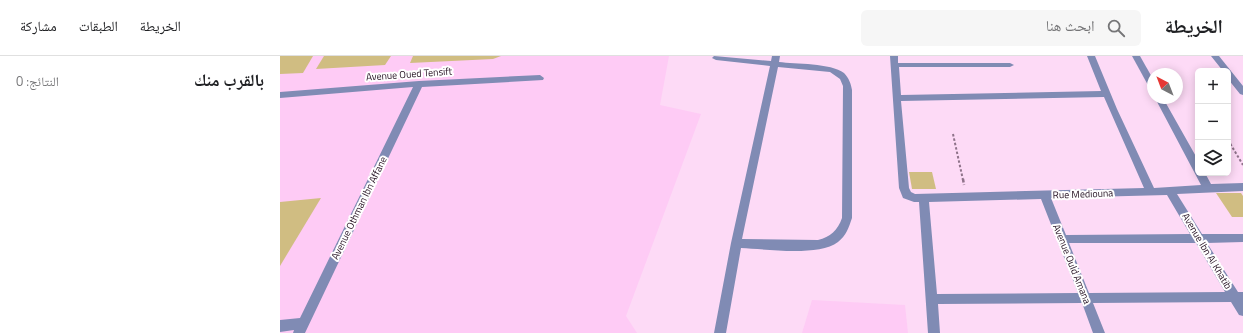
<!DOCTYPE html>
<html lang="ar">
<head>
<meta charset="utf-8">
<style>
  :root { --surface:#fff; --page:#f6f6f6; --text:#202124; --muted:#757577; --line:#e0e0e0 }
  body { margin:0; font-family:"Titillium Web","Noto Naskh Arabic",sans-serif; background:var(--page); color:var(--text); direction:rtl }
  .controls { position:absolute; right:12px; top:12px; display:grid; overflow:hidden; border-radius:6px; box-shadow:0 2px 10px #0003 }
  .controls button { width:36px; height:36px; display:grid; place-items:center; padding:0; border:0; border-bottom:1px solid var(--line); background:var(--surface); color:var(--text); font:20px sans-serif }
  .compass { position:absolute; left:867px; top:12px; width:36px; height:36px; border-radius:50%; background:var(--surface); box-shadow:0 2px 10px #0003; rotate:318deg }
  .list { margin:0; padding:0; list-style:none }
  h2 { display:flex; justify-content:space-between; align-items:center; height:52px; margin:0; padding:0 16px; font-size:17px }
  h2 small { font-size:13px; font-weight:400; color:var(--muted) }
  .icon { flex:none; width:22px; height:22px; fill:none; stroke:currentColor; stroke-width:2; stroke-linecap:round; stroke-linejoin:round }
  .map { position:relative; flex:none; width:963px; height:277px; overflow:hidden; direction:ltr }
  header { display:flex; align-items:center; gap:24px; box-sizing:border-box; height:56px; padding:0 20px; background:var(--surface); border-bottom:1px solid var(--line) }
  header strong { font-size:19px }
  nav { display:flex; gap:22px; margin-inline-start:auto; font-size:14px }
  .search { width:280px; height:36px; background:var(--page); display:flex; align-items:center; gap:10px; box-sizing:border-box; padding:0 14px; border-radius:6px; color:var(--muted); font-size:15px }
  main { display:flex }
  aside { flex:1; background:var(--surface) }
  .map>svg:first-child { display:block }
  .built { fill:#fecbf5 }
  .building { fill:#d0bd82 }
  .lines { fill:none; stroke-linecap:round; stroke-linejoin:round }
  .path-far1 { stroke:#8f738a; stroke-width:2; stroke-dasharray:2.5 2; stroke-linecap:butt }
  .path { stroke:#8f738a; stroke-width:2.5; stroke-dasharray:3.5 2; stroke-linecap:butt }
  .minor { fill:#808bb4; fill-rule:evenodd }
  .labels { text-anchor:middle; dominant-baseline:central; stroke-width:4; stroke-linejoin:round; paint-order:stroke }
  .street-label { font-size:10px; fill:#241021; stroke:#fff }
</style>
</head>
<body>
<header>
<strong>الخريطة</strong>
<div class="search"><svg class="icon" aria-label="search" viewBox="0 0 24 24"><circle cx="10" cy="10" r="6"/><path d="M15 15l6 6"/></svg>ابحث هنا</div>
<nav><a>الخريطة</a><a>الطبقات</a><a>مشاركة</a></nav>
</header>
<main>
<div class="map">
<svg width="963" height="277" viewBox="0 0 963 277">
  <rect width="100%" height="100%" fill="#fddaf6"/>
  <g class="built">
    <polygon points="0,0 389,0 380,49 421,58 346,260 357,277 0,277"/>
    <polygon points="532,244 625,249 628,277 522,277"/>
  </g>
  <g class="building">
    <polygon points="0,0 33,0 23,17 0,18"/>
    <polygon points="44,0 111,0 105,9 36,13"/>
    <polygon points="133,0 221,0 213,3 130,7"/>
    <polygon points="629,116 652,116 656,133 632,133"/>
    <polygon points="936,137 961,137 963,140 963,161 952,161"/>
    <polygon points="41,142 0,210 0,146"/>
  </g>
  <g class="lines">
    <g class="path-far1">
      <polyline points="673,78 683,124"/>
      <polyline points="948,84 963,109"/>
    </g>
    <polyline class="path" points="683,123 684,129"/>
    <g class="minor">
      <path d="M434 0 491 5 492 0H500L499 6C515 8 551 7 564 17 569 22 571 28 572 34V162C569 171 566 180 558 186 538 201 486 193 461 192L446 277H434L451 187 490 10 436 4 432 2ZM498 11 550 16 560 23 563 30 562 162C558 174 550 181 538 184L462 183Z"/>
      <path d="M610 0H618V7H730L734 9 730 11H619L621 39 821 35 807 0H815L837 53 874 132 921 129 875 42H883L918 104V117H925L931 128 963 127V135L897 138 922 178H963V186L927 187 958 236H963V260L959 259 951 246 813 247 825 277H813L802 247 658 248 660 277H648L639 146H634L623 142 619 132ZM824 41 864 132 635 138 631 136 629 132 621 45ZM887 139 910 178 786 179 771 142ZM761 143 798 237 657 238 649 146ZM789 187H916L945 236 809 237Z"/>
      <polygon points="852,0 860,0 873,23 873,34 869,31"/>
      <polygon points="931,0 939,0 963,30 963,39 960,38 948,23 948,15 943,15"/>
      <polygon points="260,19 264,22 263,24 142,31 25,277 13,277 14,274 0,276 0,264 20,262 133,31 0,42 0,36 139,25"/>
    </g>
  </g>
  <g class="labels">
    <g class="street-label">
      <text transform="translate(129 18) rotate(-4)">Avenue Oued Tensift</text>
      <text transform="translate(803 138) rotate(-2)">Rue Mediouna</text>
      <text transform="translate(79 152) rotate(-64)">Avenue Othman Ibn Affane</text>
      <text transform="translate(927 195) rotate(59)">Avenue Ibn Al Khatib</text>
      <text transform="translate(792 208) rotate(68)">Avenue Ould Amana</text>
    </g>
  </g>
</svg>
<div class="controls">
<button>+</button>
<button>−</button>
<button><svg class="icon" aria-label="layers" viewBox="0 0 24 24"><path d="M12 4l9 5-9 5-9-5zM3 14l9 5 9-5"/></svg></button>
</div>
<svg class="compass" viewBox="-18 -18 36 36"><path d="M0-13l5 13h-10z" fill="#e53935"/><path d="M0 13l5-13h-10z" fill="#757577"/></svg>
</div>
<aside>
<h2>بالقرب منك<small>النتائج: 0</small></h2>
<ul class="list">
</ul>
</aside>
</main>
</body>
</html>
